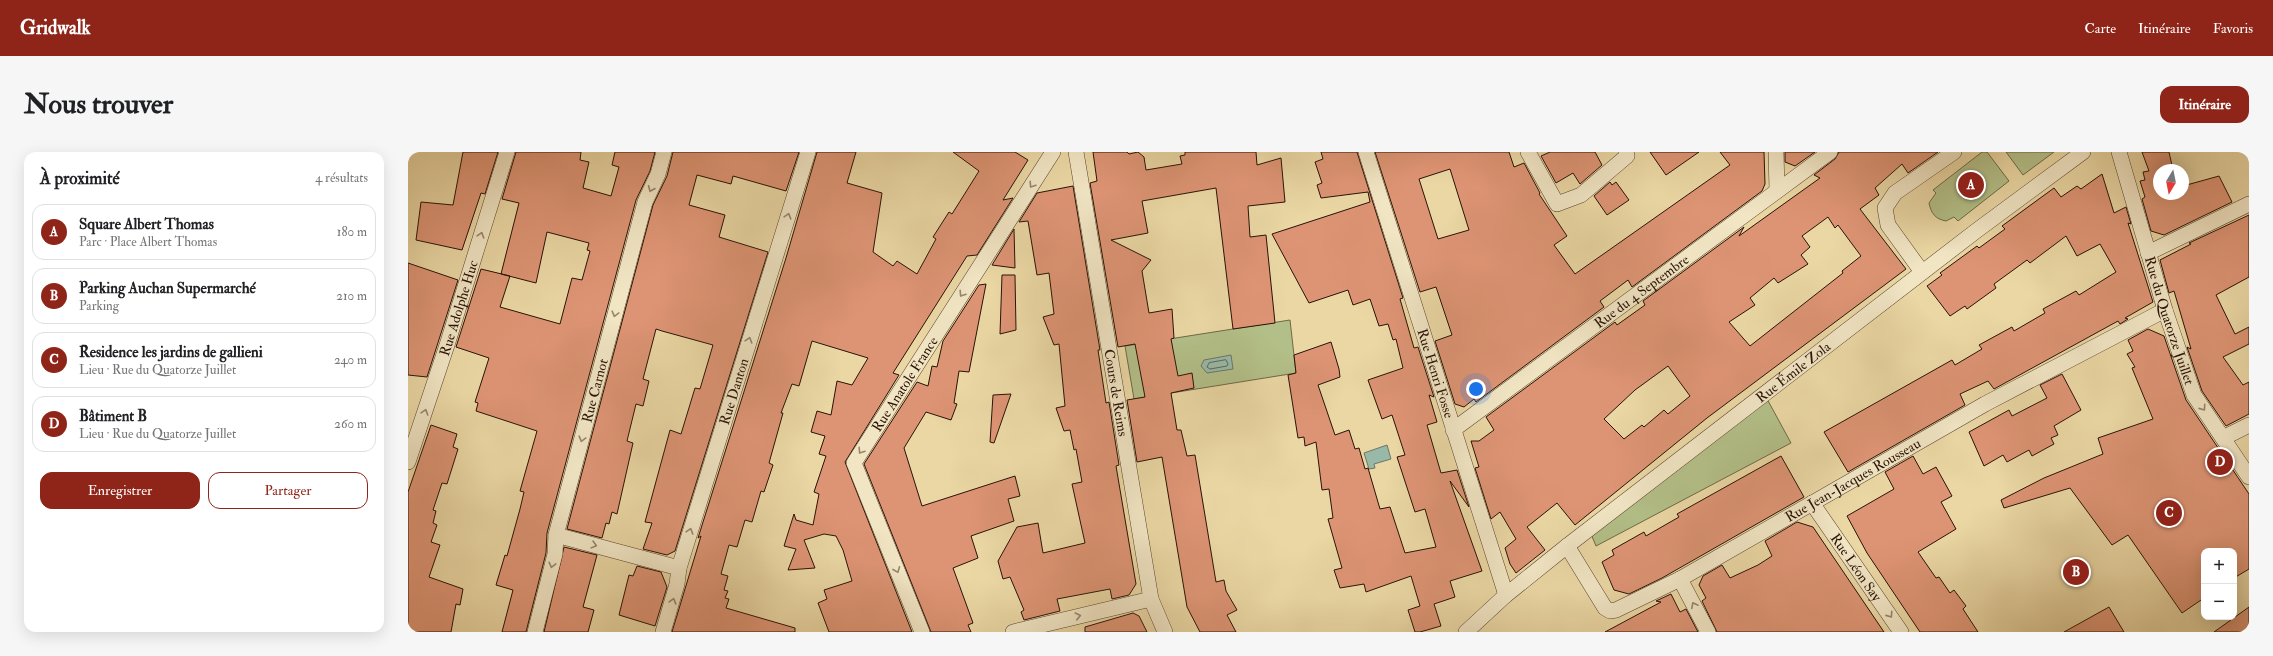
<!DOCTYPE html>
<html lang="fr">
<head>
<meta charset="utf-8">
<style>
  :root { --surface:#fff; --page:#f6f6f6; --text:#202124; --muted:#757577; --line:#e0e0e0; --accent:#8f2418 }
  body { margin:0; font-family:"IM FELL Double Pica",serif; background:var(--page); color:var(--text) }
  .controls { position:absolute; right:12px; bottom:12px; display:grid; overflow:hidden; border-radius:8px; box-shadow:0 4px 16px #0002 }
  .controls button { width:36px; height:36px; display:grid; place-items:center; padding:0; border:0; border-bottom:1px solid var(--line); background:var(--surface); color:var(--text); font:20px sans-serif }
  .compass { position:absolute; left:1745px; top:12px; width:36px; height:36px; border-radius:50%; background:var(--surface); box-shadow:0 4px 16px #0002; rotate:190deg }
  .you { position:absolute; left:1068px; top:237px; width:14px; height:14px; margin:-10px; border:3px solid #fff; border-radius:50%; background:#1a73e8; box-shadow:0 0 0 6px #1a73e833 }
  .badge { display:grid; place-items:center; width:26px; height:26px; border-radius:50%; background:var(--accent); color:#fff; font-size:13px; font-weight:700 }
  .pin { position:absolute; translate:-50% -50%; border:2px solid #fff; box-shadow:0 1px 4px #0006 }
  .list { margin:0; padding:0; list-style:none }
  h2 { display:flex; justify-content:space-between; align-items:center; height:52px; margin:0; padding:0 16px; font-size:17px }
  h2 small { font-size:13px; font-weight:400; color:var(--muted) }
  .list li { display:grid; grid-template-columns:26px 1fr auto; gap:12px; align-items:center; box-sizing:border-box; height:56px; margin:0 8px 8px; padding:0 8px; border:1px solid var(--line); border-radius:12px }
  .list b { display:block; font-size:15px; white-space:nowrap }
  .list p { margin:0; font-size:13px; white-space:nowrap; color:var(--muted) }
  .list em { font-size:13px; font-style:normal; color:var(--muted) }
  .actions { display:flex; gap:8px; padding:12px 16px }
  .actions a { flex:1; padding:9px 0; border:1px solid var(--accent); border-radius:12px; text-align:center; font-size:14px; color:var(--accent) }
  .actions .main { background:var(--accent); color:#fff }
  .map { position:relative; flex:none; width:1841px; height:480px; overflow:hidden; border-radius:12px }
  header { display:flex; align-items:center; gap:24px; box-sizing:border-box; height:56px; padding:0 20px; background:var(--accent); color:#fff }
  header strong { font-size:19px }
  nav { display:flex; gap:22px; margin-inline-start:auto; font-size:14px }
  .intro { display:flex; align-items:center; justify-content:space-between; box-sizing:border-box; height:96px; padding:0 24px }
  h1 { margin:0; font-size:28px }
  .button { padding:10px 18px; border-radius:12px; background:var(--accent); color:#fff; font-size:14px; font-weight:700 }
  main { display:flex; gap:24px; padding:0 24px }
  aside { flex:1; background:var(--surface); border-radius:12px; box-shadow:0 4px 16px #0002 }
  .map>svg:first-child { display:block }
  .green { fill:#b3bf88; stroke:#6e6847 }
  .water { fill:#98b9a8; stroke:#6c7667 }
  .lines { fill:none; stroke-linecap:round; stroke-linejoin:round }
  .shore { stroke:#606657; stroke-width:1 }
  .building { fill:#dd9474; stroke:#291206; fill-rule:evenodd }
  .minor-casing { stroke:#59432e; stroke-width:16 }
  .minor { stroke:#f1e5c4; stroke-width:15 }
  .oneway { stroke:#97866e }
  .labels { text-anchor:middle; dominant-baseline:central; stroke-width:3; stroke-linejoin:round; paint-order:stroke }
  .street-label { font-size:14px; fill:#291206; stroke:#f1e5c4 }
</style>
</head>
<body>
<header>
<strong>Gridwalk</strong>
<nav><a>Carte</a><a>Itinéraire</a><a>Favoris</a></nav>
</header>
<div class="intro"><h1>Nous trouver</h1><a class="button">Itinéraire</a></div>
<main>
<aside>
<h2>À proximité<small>4 résultats</small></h2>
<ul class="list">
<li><span class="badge">A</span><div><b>Square Albert Thomas</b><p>Parc · Place Albert Thomas</p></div><em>180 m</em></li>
<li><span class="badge">B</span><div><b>Parking Auchan Supermarché</b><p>Parking</p></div><em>210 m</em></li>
<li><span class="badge">C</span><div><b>Residence les jardins de gallieni</b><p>Lieu · Rue du Quatorze Juillet</p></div><em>240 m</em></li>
<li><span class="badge">D</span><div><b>Bâtiment B</b><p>Lieu · Rue du Quatorze Juillet</p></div><em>260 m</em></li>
</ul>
<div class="actions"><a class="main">Enregistrer</a><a>Partager</a></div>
</aside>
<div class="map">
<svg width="1841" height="480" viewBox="0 0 1841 480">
  <rect width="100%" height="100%" fill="#ead7a4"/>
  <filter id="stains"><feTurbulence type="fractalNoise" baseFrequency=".005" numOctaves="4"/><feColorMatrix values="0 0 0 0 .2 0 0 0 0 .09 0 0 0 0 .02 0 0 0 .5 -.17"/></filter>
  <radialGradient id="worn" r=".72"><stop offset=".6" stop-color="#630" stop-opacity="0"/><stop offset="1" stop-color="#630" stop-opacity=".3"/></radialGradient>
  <g class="green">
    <path d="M1574 0H1579L1601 29 1550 69 1546 65 1538 69C1527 67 1523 61 1521 51L1528 41 1525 38Z"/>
    <polygon points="1598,0 1646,0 1615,23"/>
    <polygon points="882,168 888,221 726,247 717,194"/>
    <polygon points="1358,245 1383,291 1188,394 1183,382"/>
  </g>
  <g class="water">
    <polygon points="823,203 825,217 799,221 793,214 796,208"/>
    <polygon points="979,293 983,307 966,312 967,316 961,317 956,301"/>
  </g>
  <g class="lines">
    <polygon class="shore" points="818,208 820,212 819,214 802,217 799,215 801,211"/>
  </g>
  <g class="building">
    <polygon points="55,0 90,0 77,42 73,41 54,98 8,88 13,50 45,53"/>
    <polygon points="108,0 173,0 172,8 181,10 175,36 203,44 211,15 204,13 207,0 247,0 242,19 228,48 139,381 138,401 118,480 94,480 105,438 88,433 97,403 99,404 112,357 116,340 112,339 129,279 68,259 70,251 67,250 81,206 48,195 73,117 102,124 92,155 152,172 164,126 174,128 182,99 179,98 181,91 139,80 128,131 93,122 111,51 94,47"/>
    <polygon points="265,0 391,0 378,39 325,24 323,32 289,23 281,53 317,63 311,85 360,100 267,399 259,403 235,397 244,371 237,370 262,278 273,282 287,236 292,237 305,193 254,179 248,177 235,227 241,229 235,254 228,252 219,289 225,291 209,362 204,360 201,372 198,371 194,386 159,377 245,53 259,24"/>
    <polygon points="409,0 448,0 439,31 474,41 465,100 485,114 489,109 509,122 528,87 525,85 541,60 544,62 571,19 545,0 607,0 620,8 595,48 605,46 569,103 559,104 485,221 491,223 437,310 504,480 421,480 410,451 419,447 416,438 444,429 435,398 428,384 416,382 396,388 407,416 380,418 388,397 376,394 386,362 388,368 405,373 411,342 406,340 418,304 411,302 417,284 403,280 409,259 423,263 429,229 444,233 460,206 404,189 391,234 384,232 373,261 375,261 361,311 365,313 356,340 353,339 344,370 337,368 329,395 321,393 313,422 320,424 316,438 320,439 317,446 321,447 318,456 387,476 387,480 264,480 293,384 290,386 378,106"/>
    <polygon points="685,0 719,0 721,2 730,0 736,5 738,18 774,12 772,4 777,3 777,0 848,0 849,13 873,6 877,50 840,54 842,85 858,83 867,171 825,177 808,36 734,49 740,81 703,88 743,108 734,119 741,161 764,157 766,186 763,187 770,224 784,221 786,236 763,241 769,278 773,278 779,304 787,303 808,430 816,428 818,439 829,458 819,463 828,480 792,480 779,455 754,305 729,310 719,248 737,245 727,192 710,195 682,31 689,29"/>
    <polygon points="913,0 949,0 995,146 992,147 1006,196 1010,195 1026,245 1021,243 1029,270 1019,273 1033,321 1049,318 1061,355 1042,329 1074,419 1042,429 1047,445 1026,452 1033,474 1012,480 1007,480 1000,458 1012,454 1003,424 958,440 956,432 932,436 926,418 934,416 920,367 925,366 921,337 914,338 908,290 897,294 896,285 890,286 880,223 888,221 886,203 923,190 931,217 932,225 910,233 927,283 941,278 947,297 951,296 957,317 960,316 972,357 982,355 997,401 1028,395 1017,357 1007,360 989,305 997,303 984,263 974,267 960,228 995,216 988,187 985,188 980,172 971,174 962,147 945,153 940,138 901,151 864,82 962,50 960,40 913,46 909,33 914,31 907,10 915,7"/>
    <path d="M967 0H1101L1106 15 1116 11 1132 41 1131 42 1159 84 1146 93 1167 122 1322 13 1312 0H1356L1357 32 1354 39 1224 135 1220 128 1192 149 1196 155 1068 250 1066 247 1056 255 1047 252 1027 189 1044 183 1028 135 1012 140ZM1042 17 1061 78 1030 87 1011 27Z"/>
    <polygon points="1142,0 1187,0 1194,13 1172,32 1165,21 1148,31 1133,4"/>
    <polygon points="1242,0 1291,0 1258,23"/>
    <polygon points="1377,0 1407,0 1387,14 1377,10"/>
    <path d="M1431 0H1530L1500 21 1494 12 1467 36 1471 43 1452 57 1498 117 1299 266 1167 373 1149 351 1119 375 1137 398 1108 421 1102 412 1097 396 1108 387 1092 360 1083 367 1067 316 1071 315 1063 289H1071L1086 278 1078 265 1207 170 1209 173 1237 153 1235 149 1336 75 1331 84 1412 26 1406 23 1427 7ZM1420 65 1427 76 1430 73 1453 104 1434 119 1435 121 1342 194 1321 170 1347 153 1342 146 1366 126 1370 131 1400 112 1393 103 1402 95 1394 84ZM1260 214 1282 244 1260 262 1256 258 1236 275 1234 273 1216 287 1196 267 1227 238Z"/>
    <polygon points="1734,0 1761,0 1765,18 1751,18 1751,42 1775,42 1775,34 1811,24 1824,50 1756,83 1743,79 1734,47 1737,45 1732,29 1737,28 1735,20 1741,19"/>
    <polygon points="1694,22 1706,61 1718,55 1723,72 1720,71 1745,150 1717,166 1720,167 1712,172 1710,169 1586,237 1580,229 1552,242 1557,253 1440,320 1416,280 1544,208 1547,213 1574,197 1571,193 1604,175 1606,179 1637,161 1635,157 1668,139 1671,143 1708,120 1692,92 1669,104 1658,84 1622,111 1619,108 1586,132 1588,136 1559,157 1557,154 1542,164 1519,134 1534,123 1532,121 1569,94 1571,96 1597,77 1594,74 1646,36 1653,45 1669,34 1673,37"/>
    <polygon points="1202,30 1204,33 1208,30 1221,48 1199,63 1186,44"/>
    <polygon points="665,34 692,198 690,198 698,251 701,250 711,313 708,314 728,432 721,443 704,447 702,437 649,447 652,459 616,468 613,460 616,458 602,425 595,427 590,409 609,375 630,371 635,401 677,391 664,332 674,330 668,297 666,298 662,278 656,279 648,256 657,254 651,192 646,193 635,165 646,162 641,121 629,123 620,69 611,70 629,41"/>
    <polygon points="1841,63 1841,125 1808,143 1827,182 1841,175 1841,192 1815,205 1835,233 1841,230 1841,262 1818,274 1794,239 1779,195 1783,197 1766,139 1761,141 1752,108 1783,92 1781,91"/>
    <polygon points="606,77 607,116 584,113"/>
    <polygon points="0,111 50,128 19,225 0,223"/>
    <polygon points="594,123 607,123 608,178 592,182"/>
    <polygon points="578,132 561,220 551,219 546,251 549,252 543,268 518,260 496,296 514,354 607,324 612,344 600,347 606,369 563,384 570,406 545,416 565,471 560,473 563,480 523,480 456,312 509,230 520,234 524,214 529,215 535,189 571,133"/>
    <polygon points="1740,177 1756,184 1778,248 1841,342 1841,417 1826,426 1826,399 1796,399 1796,446 1774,461 1720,383 1704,393 1662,336 1596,356 1593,348 1636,326 1695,302 1690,286 1745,267 1724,216 1727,215 1719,202 1725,199 1720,188"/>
    <polygon points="1654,222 1673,258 1646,274 1650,283 1643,286 1646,292 1624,304 1621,298 1599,310 1595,303 1576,314 1561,280 1601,258 1604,264 1639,246 1632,233"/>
    <polygon points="603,242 586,291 582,290 585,243"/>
    <polygon points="23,273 49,282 45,295 50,297 39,332 34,331 25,358 28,359 25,371 29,373 23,390 32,393 21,425 55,437 52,453 48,452 43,480 0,480 0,340"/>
    <polygon points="1373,304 1396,345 1254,426 1221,442 1206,438 1194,410 1206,403 1204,398 1236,380 1238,384 1271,365 1269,362"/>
    <polygon points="1505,304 1515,322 1528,315 1544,344 1533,350 1548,377 1510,400 1528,426 1531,425 1542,441 1546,438 1558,454 1555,457 1570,480 1512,480 1459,401 1439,364 1486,337 1477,320"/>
    <polygon points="1389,370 1405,375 1476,480 1309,480 1294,449 1298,446 1291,433 1295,424 1314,413 1322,426 1350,413 1364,404 1357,389"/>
    <polygon points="156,395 189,403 175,455 186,458 180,480 136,480"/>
    <polygon points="229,414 253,420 259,435 247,474 211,463 221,423 225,424"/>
    <polygon points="1263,442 1272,460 1278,457 1290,480 1197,480 1253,450 1248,449"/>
    <polygon points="1701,455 1716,480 1656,480"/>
    <polygon points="1841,455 1841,480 1806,480"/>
    <polygon points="725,461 731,464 739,480 677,480 677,475"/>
  </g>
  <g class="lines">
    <g class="minor-casing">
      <g id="minor">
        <path id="s1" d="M668 0 743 447 757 480"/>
        <path id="s2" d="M958 0 1098 443"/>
        <polyline points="1120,0 1149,52 1173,43 1219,4 1218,0"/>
        <polyline points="1368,0 1369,38"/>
        <path id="s3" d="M1711 0 1757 158 1786 243 1841 325"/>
        <polyline points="1740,101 1841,52"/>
        <polyline points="1514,120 1480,73 1477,56 1487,41 1546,0"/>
        <path id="s4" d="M1045 278 1422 0"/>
        <polyline points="1815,286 1841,273"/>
        <path id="s5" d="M0 310 39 193 99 0"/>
        <path id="s6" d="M1404 351 1493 480"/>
        <polyline points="148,383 271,416"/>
        <path id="s7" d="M1159 394 1197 456 1202 459 1208 458 1272 427 1577 252 1757 158"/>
        <polyline points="1272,427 1300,480"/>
        <path id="s8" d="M127 480 147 402 148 383 237 50 250 22 256 0"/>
        <path id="s9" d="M255 480 269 432 271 416 400 0"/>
        <path id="s10" d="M514 480 446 311 645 0"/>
        <polyline points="605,480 743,447"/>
        <path id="s11" d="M1058 480 1098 443 1159 394 1568 79 1675 0"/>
      </g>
    </g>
    <use href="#minor" class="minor"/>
  </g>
  <defs><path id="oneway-chevron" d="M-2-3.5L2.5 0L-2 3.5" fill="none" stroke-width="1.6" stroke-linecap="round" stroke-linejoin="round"/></defs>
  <g class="oneway">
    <use href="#oneway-chevron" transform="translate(624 33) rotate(123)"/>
    <use href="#oneway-chevron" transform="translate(243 37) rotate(113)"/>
    <use href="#oneway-chevron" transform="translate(380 64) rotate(-73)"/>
    <use href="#oneway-chevron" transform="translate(73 83) rotate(-73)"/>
    <use href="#oneway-chevron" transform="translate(554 142) rotate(123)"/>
    <use href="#oneway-chevron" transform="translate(207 162) rotate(105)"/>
    <use href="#oneway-chevron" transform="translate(341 188) rotate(-73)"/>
    <use href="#oneway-chevron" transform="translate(1795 256) rotate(55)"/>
    <use href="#oneway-chevron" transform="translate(17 260) rotate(-72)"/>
    <use href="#oneway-chevron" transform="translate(174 287) rotate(105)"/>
    <use href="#oneway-chevron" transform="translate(453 299) rotate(123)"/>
    <use href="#oneway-chevron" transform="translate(282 379) rotate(-73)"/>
    <use href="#oneway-chevron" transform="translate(186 393) rotate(15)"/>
    <use href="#oneway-chevron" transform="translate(144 413) rotate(104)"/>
    <use href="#oneway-chevron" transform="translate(489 418) rotate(68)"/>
    <use href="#oneway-chevron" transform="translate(265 449) rotate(-74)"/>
    <use href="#oneway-chevron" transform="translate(1286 453) rotate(-117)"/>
    <use href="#oneway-chevron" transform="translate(1482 463) rotate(55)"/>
    <use href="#oneway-chevron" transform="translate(670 464) rotate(-13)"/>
  </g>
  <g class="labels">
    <g class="street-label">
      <text stroke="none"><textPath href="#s4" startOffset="234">Rue du 4 Septembre</textPath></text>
      <text stroke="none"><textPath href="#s5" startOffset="162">Rue Adolphe Huc</textPath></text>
      <text stroke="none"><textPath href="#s3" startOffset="176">Rue du Quatorze Juillet</textPath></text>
      <text stroke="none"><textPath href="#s11" startOffset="418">Rue Émile Zola</textPath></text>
      <text stroke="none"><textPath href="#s2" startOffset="232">Rue Henri Fosse</textPath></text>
      <text stroke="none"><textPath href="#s10" startOffset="276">Rue Anatole France</textPath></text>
      <text stroke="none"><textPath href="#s8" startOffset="249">Rue Carnot</textPath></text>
      <text stroke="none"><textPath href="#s9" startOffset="251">Rue Danton</textPath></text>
      <text stroke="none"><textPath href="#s1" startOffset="244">Cours de Reims</textPath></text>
      <text stroke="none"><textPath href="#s7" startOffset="355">Rue Jean-Jacques Rousseau</textPath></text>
      <text stroke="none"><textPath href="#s6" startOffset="78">Rue Léon Say</textPath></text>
    </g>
  </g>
  <rect width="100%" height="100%" filter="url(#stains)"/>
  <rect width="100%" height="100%" fill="url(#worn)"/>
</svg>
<div class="controls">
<button>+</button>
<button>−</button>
</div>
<svg class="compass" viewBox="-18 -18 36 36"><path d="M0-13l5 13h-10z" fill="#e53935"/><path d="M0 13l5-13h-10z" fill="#757577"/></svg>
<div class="you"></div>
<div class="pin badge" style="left:1563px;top:33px">A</div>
<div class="pin badge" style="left:1668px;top:420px">B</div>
<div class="pin badge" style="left:1761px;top:361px">C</div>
<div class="pin badge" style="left:1812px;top:310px">D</div>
</div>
</main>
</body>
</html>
